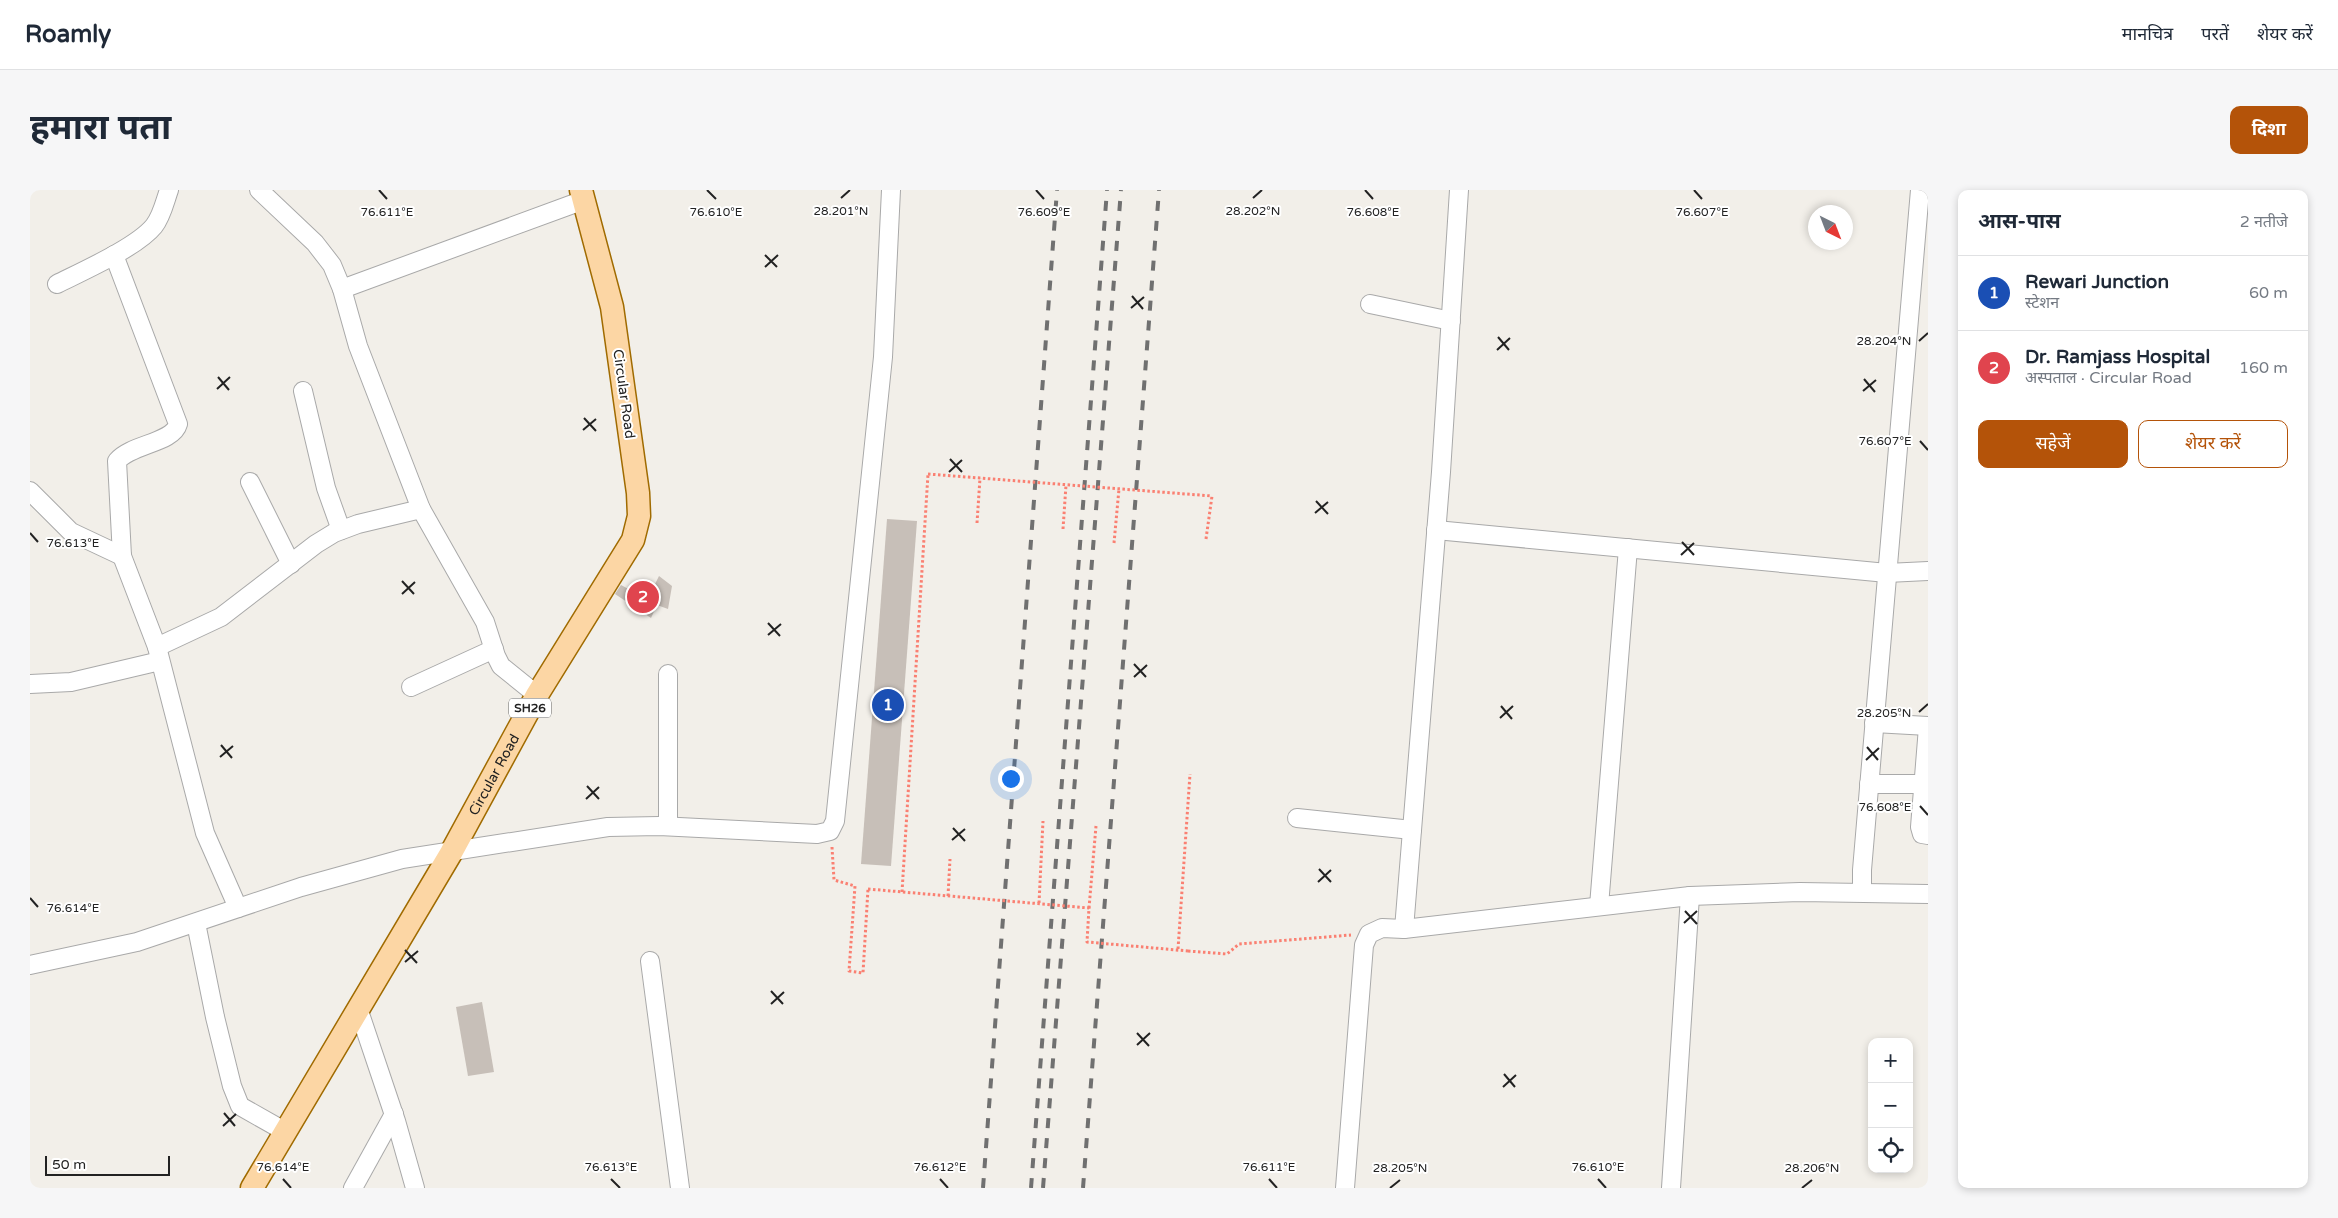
<!DOCTYPE html>
<html lang="hi">
<head>
<meta charset="utf-8">
<style>
  :root { --surface:#fff; --page:#f6f6f7; --text:#1f2937; --muted:#747a83; --line:#e0e1e3; --accent:#b45309 }
  body { margin:0; font-family:"Varela Round","Noto Sans Devanagari",sans-serif; background:var(--page); color:var(--text) }
  .controls { position:absolute; right:15px; bottom:15px; display:grid; overflow:hidden; border-radius:10px; box-shadow:0 2px 8px #0003 }
  .controls button { width:45px; height:45px; display:grid; place-items:center; padding:0; border:0; border-bottom:1px solid var(--line); background:var(--surface); color:var(--text); font:25px sans-serif }
  .compass { position:absolute; left:1778px; top:15px; width:45px; height:45px; border-radius:50%; background:var(--surface); box-shadow:0 2px 8px #0003; rotate:138deg }
  .scale { position:absolute; left:15px; bottom:12px; width:125px; box-sizing:border-box; padding-left:5px; border:2px solid #222; border-top:0; font-size:14px; line-height:18px; white-space:nowrap; color:#222; -webkit-text-stroke:4px #fff; paint-order:stroke }
  .you { position:absolute; left:980px; top:588px; width:18px; height:18px; margin:-12px; border:4px solid #fff; border-radius:50%; background:#1a73e8; box-shadow:0 0 0 8px #1a73e833 }
  .badge { display:grid; place-items:center; width:32px; height:32px; border-radius:50%; background:var(--accent); color:#fff; font-size:16px; font-weight:700 }
  .pin { position:absolute; translate:-50% -50%; border:2px solid #fff; box-shadow:0 1px 5px #0006 }
  .list { margin:0; padding:0; list-style:none }
  h2 { display:flex; justify-content:space-between; align-items:center; height:65px; margin:0; padding:0 20px; font-size:21px }
  h2 small { font-size:16px; font-weight:400; color:var(--muted) }
  .list li { display:grid; grid-template-columns:32px 1fr auto; gap:15px; align-items:center; box-sizing:border-box; height:75px; padding:0 20px; border-top:1px solid var(--line) }
  .list b { display:block; font-size:19px; white-space:nowrap }
  .list p { margin:0; font-size:16px; white-space:nowrap; color:var(--muted) }
  .list em { font-size:16px; font-style:normal; color:var(--muted) }
  .actions { display:flex; gap:10px; padding:15px 20px }
  .actions a { flex:1; padding:11px 0; border:1px solid var(--accent); border-radius:10px; text-align:center; font-size:18px; color:var(--accent) }
  .actions .main { background:var(--accent); color:#fff }
  .icon { flex:none; width:28px; height:28px; fill:none; stroke:currentColor; stroke-width:2; stroke-linecap:round; stroke-linejoin:round }
  .map { position:relative; flex:none; width:1898px; height:998px; overflow:hidden; border-radius:10px }
  header { display:flex; align-items:center; gap:30px; box-sizing:border-box; height:70px; padding:0 25px; background:var(--surface); border-bottom:1px solid var(--line) }
  header strong { font-size:24px }
  nav { display:flex; gap:28px; margin-inline-start:auto; font-size:18px }
  .intro { display:flex; align-items:center; justify-content:space-between; box-sizing:border-box; height:120px; padding:0 30px }
  h1 { margin:0; font-size:35px }
  .button { padding:12px 22px; border-radius:10px; background:var(--accent); color:#fff; font-size:18px; font-weight:700 }
  main { display:flex; gap:30px; padding:0 30px }
  aside { flex:1; background:var(--surface); border-radius:10px; box-shadow:0 2px 8px #0003 }
  .map>svg:first-child { display:block }
  .building { fill:#c7bfb8 }
  .lines { fill:none; stroke-linecap:round; stroke-linejoin:round }
  .minor-casing { stroke:#a9a9a9; stroke-width:20 }
  .major-casing { stroke:#a06b00; stroke-width:25 }
  .path { stroke:#fa8072; stroke-width:3; stroke-dasharray:2.5 2.5; stroke-linecap:butt }
  .minor { stroke:#fff; stroke-width:18 }
  .major { stroke:#fcd6a4; stroke-width:22 }
  .rail { stroke:#707070; stroke-width:4; stroke-dasharray:10 10; stroke-linecap:butt }
  .path-bridge { stroke:#fa8072; stroke-width:3; stroke-dasharray:2.5 2.5; stroke-linecap:butt }
  .ticks { fill:none; stroke:#222; stroke-width:2 }
  .labels { text-anchor:middle; dominant-baseline:central; stroke-width:4; stroke-linejoin:round; paint-order:stroke }
  .shield { fill:#fff; stroke:#646464; stroke-width:1 }
  .shield-label { font-size:12px; font-weight:bold; fill:#222 }
  .street-label { font-size:14px; fill:#222; stroke:#fff }
  .ticks-label { font-size:12px; text-anchor:middle; fill:#222; stroke:#fff; stroke-width:4; stroke-linejoin:round; paint-order:stroke }
</style>
</head>
<body>
<header>
<strong>Roamly</strong>
<nav><a>मानचित्र</a><a>परतें</a><a>शेयर करें</a></nav>
</header>
<div class="intro"><h1>हमारा पता</h1><a class="button">दिशा</a></div>
<main>
<div class="map">
<svg width="1898" height="998" viewBox="0 0 1898 998">
  <rect width="100%" height="100%" fill="#f2efe9"/>
  <g class="building">
    <polygon points="857,329 887,331 861,676 831,674"/>
    <polygon points="629,386 642,396 638,419 627,415 621,428 585,404 591,395 604,402 611,392 622,400"/>
    <polygon points="452,812 464,882 438,886 426,817"/>
  </g>
  <g class="lines">
    <g class="minor-casing">
      <g id="minor">
        <polyline points="229,0 285,53 302,75 312,99 328,156 391,319 455,432 466,466 471,476 507,505"/>
        <path d="M84 65 148 234C143 253 101 254 87 271L92 366 127 457 175 643 208 718"/>
        <path d="M27 94C53 81 107 57 124 36 132 26 135 11 139 0"/>
        <polyline points="312,99 554,10"/>
        <polyline points="1340,114 1421,131"/>
        <polyline points="273,201 296,298 311,340"/>
        <polyline points="220,292 261,374"/>
        <polyline points="0,301 41,342 92,366"/>
        <polyline points="1406,340 1857,383 1898,381"/>
        <polyline points="127,457 191,427 286,354 304,343 328,334 391,319"/>
        <polyline points="0,494 41,492 130,471"/>
        <polyline points="381,497 464,459"/>
        <polyline points="1844,533 1898,536"/>
        <polyline points="1898,537 1890,637 1892,644 1898,645"/>
        <polyline points="1839,594 1898,594"/>
        <polyline points="1267,628 1382,640"/>
        <polyline points="638,636 638,484"/>
        <polyline points="1832,702 1832,680 1890,0"/>
        <polyline points="1569,716 1598,358"/>
        <polyline points="166,733 185,827 202,896 210,916 256,942"/>
        <polyline points="1374,739 1411,282 1429,0"/>
        <polyline points="620,771 650,998"/>
        <polyline points="0,775 107,752 271,697 372,669 578,637 629,636 787,644 800,641 805,631 853,167 861,0"/>
        <polyline points="329,821 366,931 385,998"/>
        <polyline points="323,998 364,924"/>
        <polyline points="1315,998 1334,755 1339,744 1352,738 1374,739 1660,706 1770,702 1898,704"/>
        <polyline points="1641,998 1660,706"/>
      </g>
    </g>
    <g class="major-casing">
      <g id="major">
        <path id="s1" d="M222 998 421 663 507 505 603 350 609 326 608 303 582 117 551 0"/>
      </g>
    </g>
    <g class="path">
      <polyline points="947,333 950,288"/>
      <polyline points="1033,339 1036,295"/>
      <polyline points="1176,349 1182,306"/>
      <polyline points="1084,353 1089,299"/>
      <polyline points="802,657 804,690 825,696 819,781 833,783 838,699"/>
      <polyline points="872,702 898,284"/>
      <polyline points="918,706 920,669"/>
      <polyline points="1009,713 1013,631"/>
      <polyline points="1059,718 1066,636"/>
      <polyline points="1148,759 1160,584"/>
      <polyline points="1158,761 1197,764 1209,754 1321,745"/>
    </g>
    <use href="#minor" class="minor"/>
    <use href="#major" class="major"/>
    <g class="rail">
      <polyline points="953,998 1027,0"/>
      <polyline points="1001,998 1077,0"/>
      <polyline points="1013,998 1091,0"/>
      <polyline points="1053,998 1129,0"/>
    </g>
    <g class="path-bridge">
      <polyline points="898,284 1182,306"/>
      <polyline points="838,699 1059,718 1057,752 1158,761"/>
    </g>
  </g>
  <path class="ticks" d="M349 0 357 9M677 0 686 9M1006 0 1014 9M1335 0 1343 9M1664 0 1672 9M811 8 820 0M1223 8 1232 0M735 65 747 77M735 77 748 65M1102 106 1113 119M1101 118 1114 107M1468 147 1479 160M1889 151 1898 143M1467 160 1480 148M188 187 199 200M1834 189 1845 202M187 199 200 187M1833 201 1846 190M554 228 566 241M553 240 566 229M1890 251 1898 260M920 269 932 282M919 282 932 270M1286 311 1298 324M1285 323 1298 312M0 343 8 352M1652 352 1664 365M1651 365 1664 353M372 391 384 404M372 404 385 392M738 433 750 446M738 445 751 434M1104 474 1116 487M1104 487 1117 475M1471 516 1482 529M1889 522 1898 514M1470 528 1483 516M191 555 202 568M1837 557 1848 570M190 567 203 556M1836 570 1849 558M557 596 569 609M556 609 569 597M1890 616 1898 625M923 638 935 651M922 650 935 639M1289 679 1301 692M1288 692 1301 680M0 708 8 717M1655 721 1667 734M1654 733 1667 721M375 760 387 773M375 772 388 761M741 801 753 814M741 814 754 802M1107 843 1119 856M1107 855 1120 843M1474 884 1485 897M1473 897 1486 885M194 923 205 936M193 936 206 924M253 989 261 998M581 989 590 998M910 989 918 998M1239 989 1247 998M1568 989 1576 998M1360 998 1370 990M1772 998 1782 990"/>
  <g class="labels">
    <rect class="shield" x="479" y="508.5" width="42" height="19" rx="4"/>
    <g class="shield-label">
      <text x="500" y="518">SH26</text>
    </g>
    <g class="street-label">
      <text transform="translate(594 204) rotate(82)">Circular Road</text>
      <text stroke="none"><textPath href="#s1" startOffset="479">Circular Road</textPath></text>
    </g>
  </g>
  <g class="ticks-label">
    <text x="811" y="25">28.201°N</text>
    <text x="1223" y="25">28.202°N</text>
    <text x="357" y="26">76.611°E</text>
    <text x="686" y="26">76.610°E</text>
    <text x="1014" y="26">76.609°E</text>
    <text x="1343" y="26">76.608°E</text>
    <text x="1672" y="26">76.607°E</text>
    <text x="1854" y="155">28.204°N</text>
    <text x="1855" y="255">76.607°E</text>
    <text x="43" y="357">76.613°E</text>
    <text x="1854" y="527">28.205°N</text>
    <text x="1855" y="621">76.608°E</text>
    <text x="43" y="722">76.614°E</text>
    <text x="253" y="981">76.614°E</text>
    <text x="581" y="981">76.613°E</text>
    <text x="910" y="981">76.612°E</text>
    <text x="1239" y="981">76.611°E</text>
    <text x="1568" y="981">76.610°E</text>
    <text x="1370" y="982">28.205°N</text>
    <text x="1782" y="982">28.206°N</text>
  </g>
</svg>
<div class="controls">
<button>+</button>
<button>−</button>
<button><svg class="icon" aria-label="locate" viewBox="0 0 24 24"><circle cx="12" cy="12" r="6"/><path d="M12 2v4M12 18v4M2 12h4M18 12h4"/></svg></button>
</div>
<svg class="compass" viewBox="-18 -18 36 36"><path d="M0-13l5 13h-10z" fill="#e53935"/><path d="M0 13l5-13h-10z" fill="#747a83"/></svg>
<div class="scale">50 m</div>
<div class="you"></div>
<div class="pin badge" style="left:858px;top:515px;background:#1a4fb4">1</div>
<div class="pin badge" style="left:613px;top:407px;background:#e0444e">2</div>
</div>
<aside>
<h2>आस-पास<small>2 नतीजे</small></h2>
<ul class="list">
<li><span class="badge" style="background:#1a4fb4">1</span><div><b>Rewari Junction</b><p>स्टेशन</p></div><em>60 m</em></li>
<li><span class="badge" style="background:#e0444e">2</span><div><b>Dr. Ramjass Hospital</b><p>अस्पताल · Circular Road</p></div><em>160 m</em></li>
</ul>
<div class="actions"><a class="main">सहेजें</a><a>शेयर करें</a></div>
</aside>
</main>
</body>
</html>
